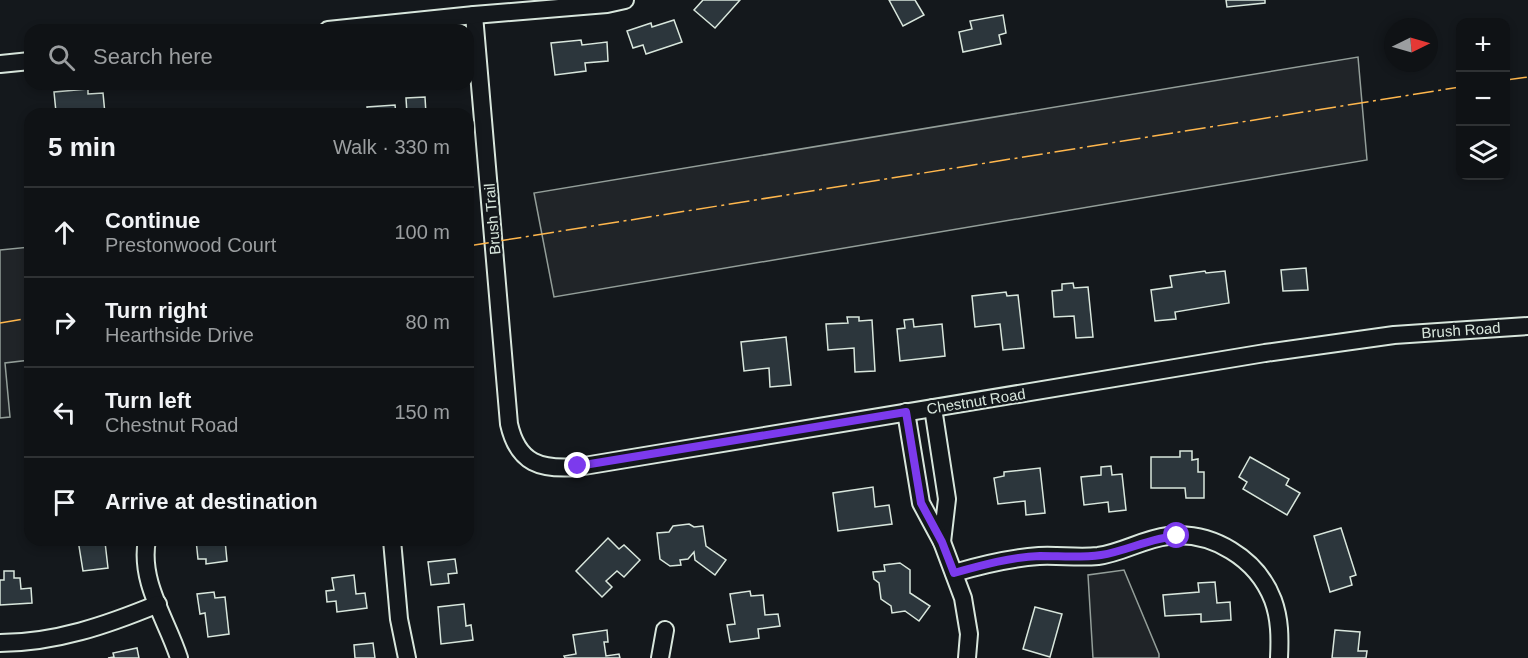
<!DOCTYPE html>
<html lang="en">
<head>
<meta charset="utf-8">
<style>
  :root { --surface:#0f1215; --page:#1d2022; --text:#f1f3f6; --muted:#9b9ea0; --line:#2f3234 }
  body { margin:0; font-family:Arial,sans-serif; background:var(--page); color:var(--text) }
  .controls { position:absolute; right:18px; top:18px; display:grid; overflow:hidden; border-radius:12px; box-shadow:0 3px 9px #0003 }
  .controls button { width:54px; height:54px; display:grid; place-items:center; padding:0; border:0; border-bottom:2px solid var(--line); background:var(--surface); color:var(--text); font:30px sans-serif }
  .compass { position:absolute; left:1384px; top:18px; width:54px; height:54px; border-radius:50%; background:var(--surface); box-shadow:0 3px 9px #0003; rotate:85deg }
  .stop { position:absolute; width:18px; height:18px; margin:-14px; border:4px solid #7c3aed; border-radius:50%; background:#fff }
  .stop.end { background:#7c3aed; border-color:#fff; box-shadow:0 2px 6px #0008 }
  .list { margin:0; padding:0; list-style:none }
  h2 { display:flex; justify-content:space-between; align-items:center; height:78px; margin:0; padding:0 24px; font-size:26px }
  h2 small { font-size:20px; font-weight:400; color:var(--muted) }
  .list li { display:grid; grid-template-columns:39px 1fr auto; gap:18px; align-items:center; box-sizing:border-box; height:90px; padding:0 24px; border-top:2px solid var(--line) }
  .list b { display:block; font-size:22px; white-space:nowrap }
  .list p { margin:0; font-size:20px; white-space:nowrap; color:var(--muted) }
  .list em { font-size:20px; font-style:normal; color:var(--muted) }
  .icon { flex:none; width:33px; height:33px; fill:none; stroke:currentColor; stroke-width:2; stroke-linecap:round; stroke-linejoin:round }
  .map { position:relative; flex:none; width:1528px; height:658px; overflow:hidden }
  .search { position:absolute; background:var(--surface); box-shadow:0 3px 9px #0003; left:24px; top:24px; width:450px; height:66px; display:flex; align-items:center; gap:15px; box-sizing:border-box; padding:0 21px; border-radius:18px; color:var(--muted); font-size:22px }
  .panel { position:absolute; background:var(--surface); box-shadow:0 3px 9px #0003; left:24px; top:108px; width:450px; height:438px; border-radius:18px }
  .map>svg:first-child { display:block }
  .green { fill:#202428; stroke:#939e99; stroke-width:1.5 }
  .building { fill:#2c363c; stroke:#d8e6dc; stroke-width:1.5 }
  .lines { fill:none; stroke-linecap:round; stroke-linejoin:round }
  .minor-casing { stroke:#d8e6dc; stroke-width:20 }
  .minor { stroke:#14181c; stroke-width:16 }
  .power { stroke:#ffb74d; stroke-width:1.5; stroke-dasharray:21 4.5 3 4.5; stroke-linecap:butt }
  .route { stroke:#7c3aed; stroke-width:8 }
  .labels { text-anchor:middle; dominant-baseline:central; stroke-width:4.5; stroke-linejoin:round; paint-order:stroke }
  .street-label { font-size:15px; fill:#d8e6dc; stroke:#14181c }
</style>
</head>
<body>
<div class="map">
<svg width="1528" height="658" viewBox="0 0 1528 658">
  <rect width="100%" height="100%" fill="#14181c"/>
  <g class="green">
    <polygon points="1358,57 1367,160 554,297 534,193"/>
    <polygon points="30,247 30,360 5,363 10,417 0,418 0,250"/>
    <polygon points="1124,570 1159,654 1159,658 1093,658 1088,575"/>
  </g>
  <g class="building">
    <polygon points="703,0 740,0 715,28 694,10"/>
    <polygon points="889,0 915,0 924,15 903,26"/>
    <polygon points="1226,0 1265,0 1265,3 1227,7"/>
    <polygon points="1003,15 1006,33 999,35 1001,44 963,52 959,32 972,29 970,21"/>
    <polygon points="674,20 682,42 646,54 643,45 633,48 627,31 651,23 652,27"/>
    <polygon points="581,40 582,45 607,42 608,61 585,63 586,71 555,75 551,43"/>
    <polygon points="88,89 88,94 103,93 105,114 70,114 70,111 56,112 54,92"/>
    <polygon points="425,97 426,114 407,114 406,98"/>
    <polygon points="395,105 396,114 368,114 367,107"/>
    <polygon points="1306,268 1308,290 1283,291 1281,270"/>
    <polygon points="1205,271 1206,273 1225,271 1229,303 1175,312 1176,319 1155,321 1151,290 1172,287 1170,276"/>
    <polygon points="1073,283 1074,288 1088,287 1093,337 1076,338 1074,316 1054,317 1052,291 1062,290 1062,284"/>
    <polygon points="1006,292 1007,296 1018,295 1024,348 1003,350 1000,324 975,327 972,296"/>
    <polygon points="847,317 859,317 859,321 872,320 875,371 855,372 854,348 828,350 826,324 848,323"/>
    <polygon points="913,319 914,327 942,324 945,356 900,361 897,329 905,328 904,320"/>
    <polygon points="786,337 791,385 770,387 769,368 744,371 741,342"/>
    <polygon points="1180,451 1192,451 1192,460 1198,459 1198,472 1204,472 1204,498 1186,498 1185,488 1151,488 1151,457 1180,457"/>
    <polygon points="1250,457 1289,479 1286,485 1300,493 1287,515 1243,489 1247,482 1239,477"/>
    <polygon points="1111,466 1112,475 1122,474 1126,510 1109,512 1108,502 1084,505 1081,477 1101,475 1101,467"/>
    <polygon points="1040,468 1045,513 1026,515 1025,501 998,504 994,478 1004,476 1004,472"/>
    <polygon points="873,487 875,507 889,505 892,524 838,531 833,493"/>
    <polygon points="689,524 694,527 703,526 706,546 726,560 715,575 695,560 694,552 688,559 680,560 681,565 670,566 660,559 657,533 669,532 673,526"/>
    <polygon points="1341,528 1356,575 1350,577 1352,585 1330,592 1314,536"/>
    <polygon points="608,538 619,549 624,545 640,560 624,577 617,571 606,581 612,587 602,597 576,571"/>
    <polygon points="78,540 109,540 105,542 108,568 83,571"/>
    <polygon points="196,540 225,540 227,561 206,564 206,559 198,559"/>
    <polygon points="455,559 457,573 448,574 449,583 431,585 428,562"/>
    <polygon points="900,563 910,570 910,593 930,606 919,621 905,611 892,613 891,606 881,599 879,583 874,579 873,572 885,571 884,565"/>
    <polygon points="4,571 14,571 14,578 20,578 21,589 31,588 32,603 0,605 0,580 4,580"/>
    <polygon points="354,575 356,594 365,593 367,608 337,612 336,601 327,602 326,591 334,590 332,578"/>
    <polygon points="1215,582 1217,603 1230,602 1231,620 1201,622 1201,614 1165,616 1163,595 1199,592 1198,583"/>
    <polygon points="750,591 751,596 763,595 765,615 778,614 780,626 758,629 759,638 730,642 727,625 735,624 730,594"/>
    <polygon points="214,592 215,598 225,597 229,634 208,637 205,613 200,614 197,594"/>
    <polygon points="464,604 466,626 471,625 473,640 441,644 438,607"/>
    <polygon points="1035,607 1062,614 1050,657 1023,649"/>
    <polygon points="607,630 608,642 604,642 606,656 619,654 620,658 565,658 564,656 576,654 573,635"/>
    <polygon points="1335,630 1360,632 1358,651 1367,651 1366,658 1332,658"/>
    <polygon points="373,643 375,658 355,658 354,645"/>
    <polygon points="137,648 139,658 108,658 114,657 113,653"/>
  </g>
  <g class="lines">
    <g class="minor-casing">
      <g id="minor">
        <path d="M474 15 509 424C518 464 541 470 578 467L1265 353 1394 335 1528 326"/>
        <polyline points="328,30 474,15 607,4 625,0"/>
        <polyline points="0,64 30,61"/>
        <polyline points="933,408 947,499 942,542"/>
        <polyline points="906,412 921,503 942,542 963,598 969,634 967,658"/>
        <path d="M147 540C139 582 167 620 179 658"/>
        <polyline points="392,540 399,619 407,658"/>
        <path d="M954 573C981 565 1010 558 1039 556 1059 555 1078 558 1098 556 1122 553 1143 539 1168 536 1212 531 1257 558 1273 600 1280 619 1280 638 1279 658"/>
        <path d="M0 643C55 643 107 625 158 604"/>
        <polyline points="660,658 665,630"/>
      </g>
    </g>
    <use href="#minor" class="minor"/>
    <g class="power">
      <polyline points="1506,80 1528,77"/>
      <polyline points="468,246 1460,87"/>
      <polyline points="0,323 30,318"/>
    </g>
  </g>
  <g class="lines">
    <path class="route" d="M578 466 906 412 921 503 942 542 954 573C982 565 1011 557 1040 556 1061 556 1080 558 1101 555 1127 551 1150 538 1177 536"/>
  </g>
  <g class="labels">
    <g class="street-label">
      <text transform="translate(492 219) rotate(-95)">Brush Trail</text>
      <text transform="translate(1461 330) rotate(-4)">Brush Road</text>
      <text transform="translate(976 401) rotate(-9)">Chestnut Road</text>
    </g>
  </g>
</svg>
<div class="controls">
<button>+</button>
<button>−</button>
<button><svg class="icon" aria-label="layers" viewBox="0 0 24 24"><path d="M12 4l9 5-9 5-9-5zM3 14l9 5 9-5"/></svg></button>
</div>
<svg class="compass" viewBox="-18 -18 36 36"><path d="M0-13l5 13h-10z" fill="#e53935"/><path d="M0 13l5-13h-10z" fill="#9b9ea0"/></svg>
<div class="stop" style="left:1177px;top:536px"></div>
<div class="stop end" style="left:578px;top:466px"></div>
<div class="search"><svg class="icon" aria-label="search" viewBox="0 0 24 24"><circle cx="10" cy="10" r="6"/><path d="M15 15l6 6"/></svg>Search here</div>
<section class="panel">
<h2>5 min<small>Walk · 330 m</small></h2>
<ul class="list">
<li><svg class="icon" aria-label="ahead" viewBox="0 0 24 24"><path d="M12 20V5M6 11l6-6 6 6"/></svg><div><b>Continue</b><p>Prestonwood Court</p></div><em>100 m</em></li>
<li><svg class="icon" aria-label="right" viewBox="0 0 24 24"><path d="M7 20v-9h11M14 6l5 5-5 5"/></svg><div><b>Turn right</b><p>Hearthside Drive</p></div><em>80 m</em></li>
<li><svg class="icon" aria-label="left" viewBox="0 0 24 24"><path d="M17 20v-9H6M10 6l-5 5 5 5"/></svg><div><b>Turn left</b><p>Chestnut Road</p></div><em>150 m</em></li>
<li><svg class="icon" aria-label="arrive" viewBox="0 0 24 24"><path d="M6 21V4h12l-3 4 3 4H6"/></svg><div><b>Arrive at destination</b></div></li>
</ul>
</section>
</div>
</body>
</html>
